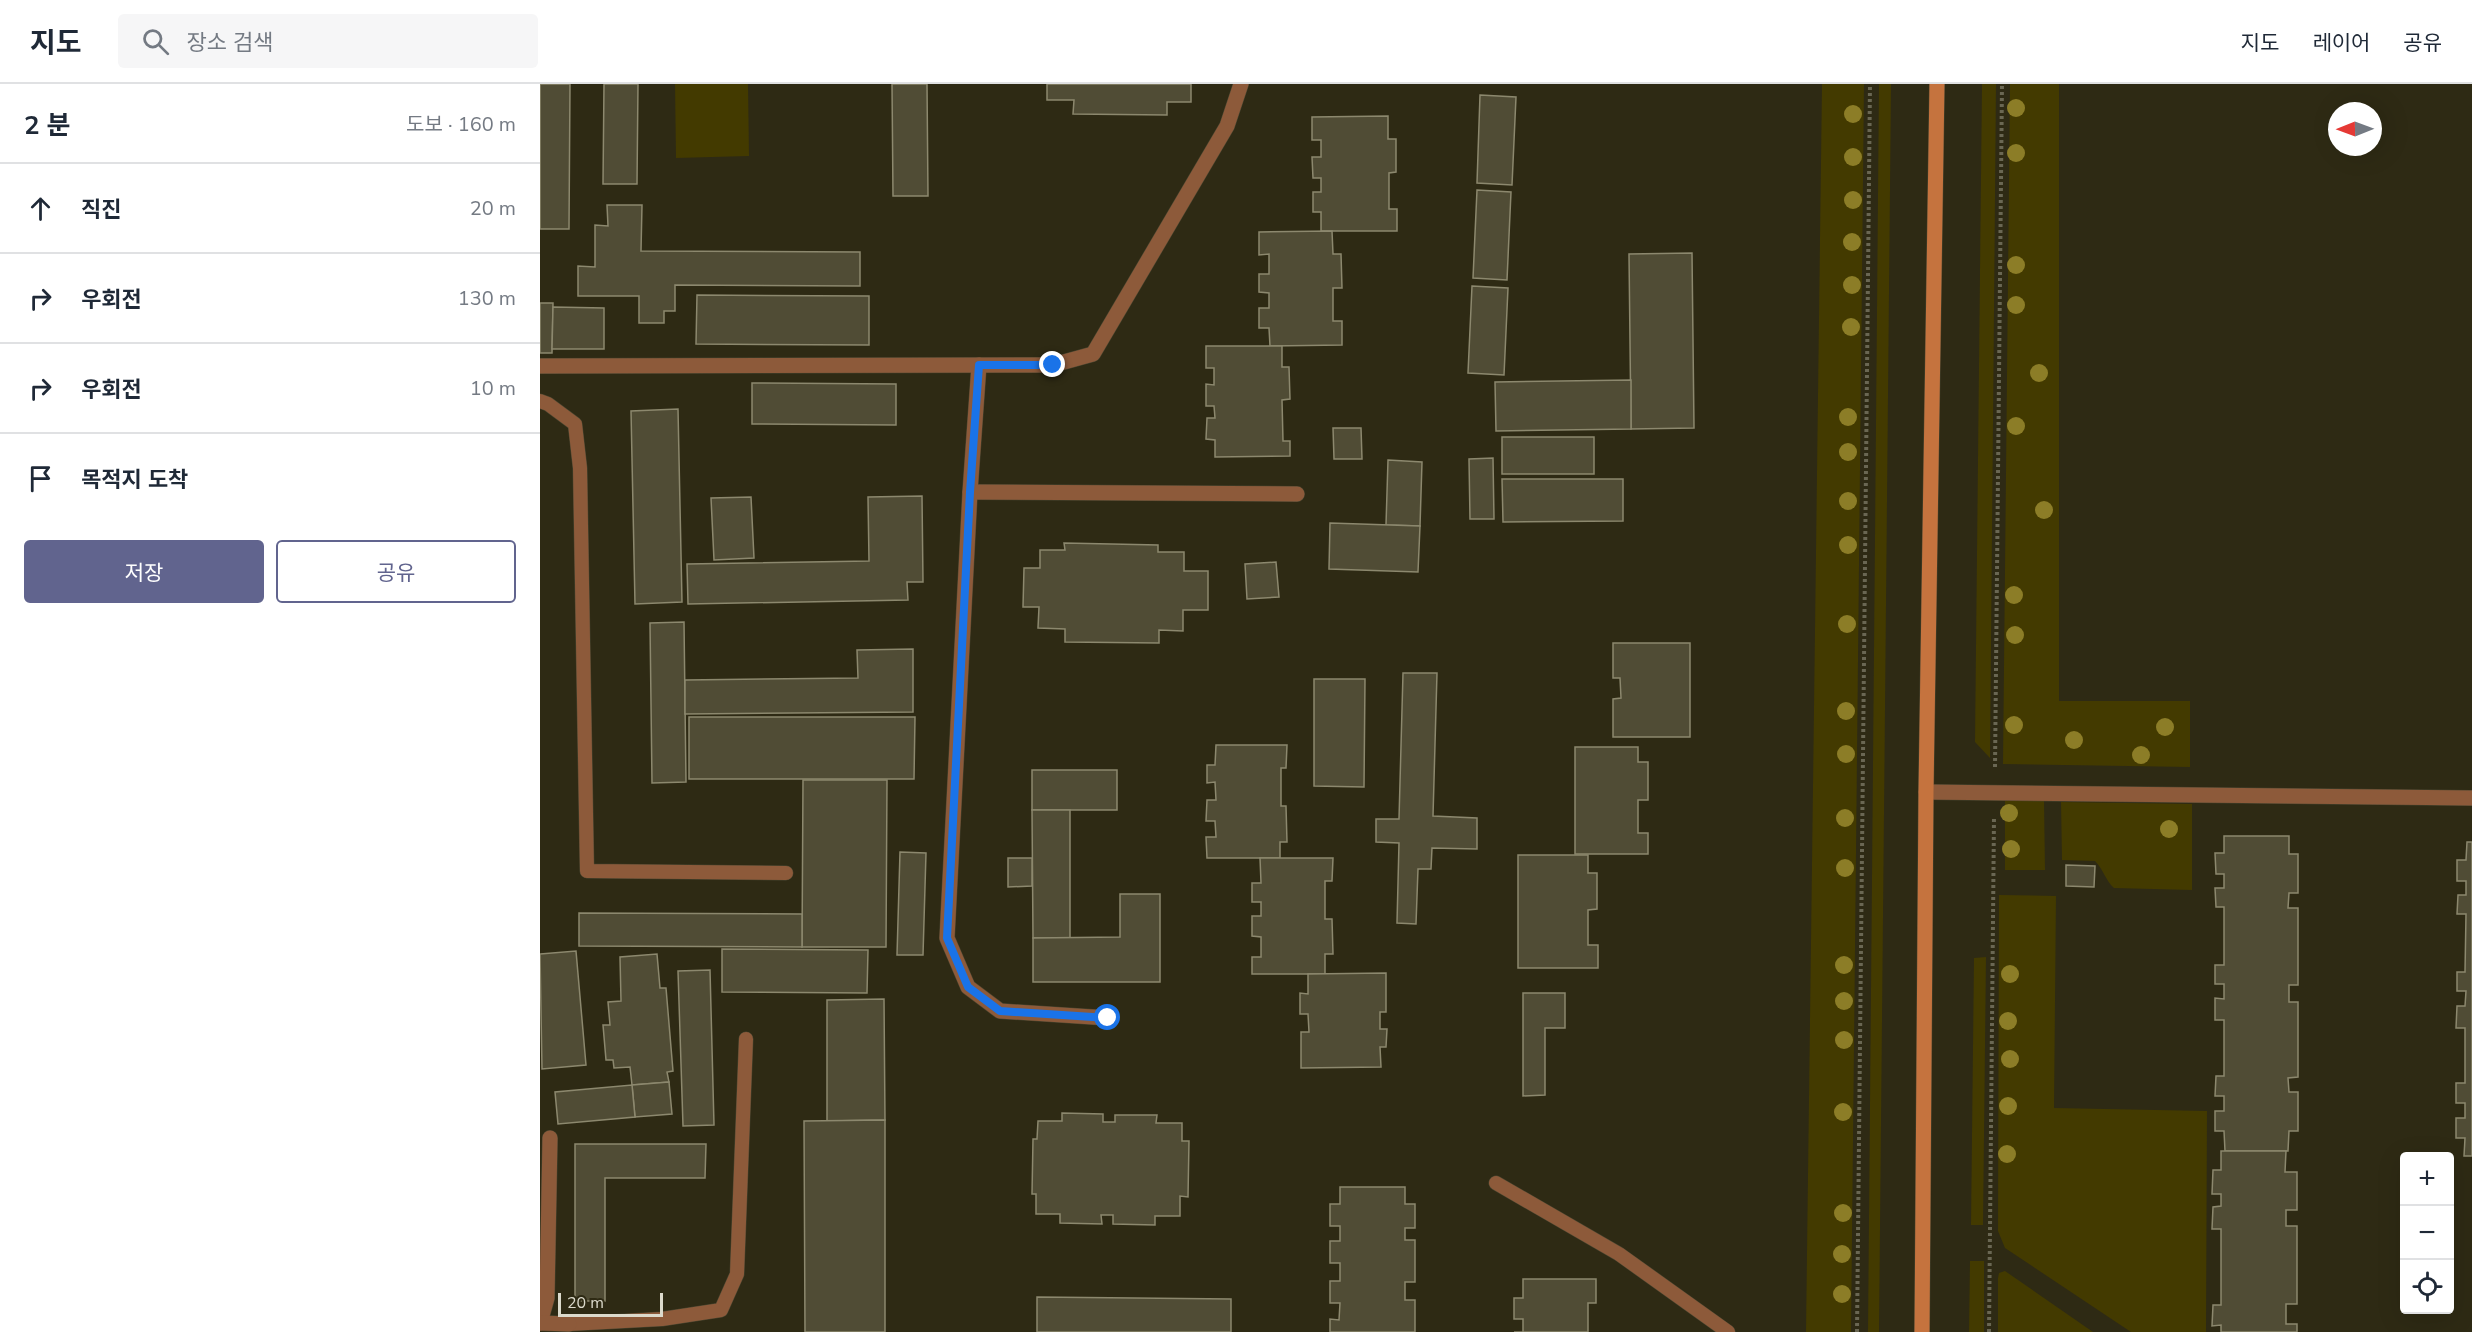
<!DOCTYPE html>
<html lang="ko">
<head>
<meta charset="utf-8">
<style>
  :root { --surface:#fff; --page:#f6f6f7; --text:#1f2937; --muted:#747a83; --line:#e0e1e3; --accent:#61648e }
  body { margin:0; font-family:"Nunito Sans","Noto Sans KR",sans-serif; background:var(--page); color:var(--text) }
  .controls { position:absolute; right:18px; bottom:18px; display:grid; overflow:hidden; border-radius:6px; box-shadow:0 6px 24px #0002 }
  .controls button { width:54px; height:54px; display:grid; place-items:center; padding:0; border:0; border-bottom:2px solid var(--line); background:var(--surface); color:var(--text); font:30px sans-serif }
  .compass { position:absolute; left:1788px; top:18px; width:54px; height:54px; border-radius:50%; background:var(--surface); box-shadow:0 6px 24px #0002; rotate:269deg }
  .scale { position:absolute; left:18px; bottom:15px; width:105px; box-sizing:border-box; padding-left:6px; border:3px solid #dcdacc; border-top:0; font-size:16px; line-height:21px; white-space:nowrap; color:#dcdacc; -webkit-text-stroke:4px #2e2a14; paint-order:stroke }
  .stop { position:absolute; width:18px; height:18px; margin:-14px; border:4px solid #1a73e8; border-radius:50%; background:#fff }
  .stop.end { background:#1a73e8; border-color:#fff; box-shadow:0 2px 6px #0008 }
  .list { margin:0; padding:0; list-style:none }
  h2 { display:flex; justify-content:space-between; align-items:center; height:78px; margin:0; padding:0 24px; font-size:26px }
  h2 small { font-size:20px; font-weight:400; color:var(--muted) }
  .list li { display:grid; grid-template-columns:39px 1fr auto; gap:18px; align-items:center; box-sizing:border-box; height:90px; padding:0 24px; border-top:2px solid var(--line) }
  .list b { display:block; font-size:22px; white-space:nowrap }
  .list em { font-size:20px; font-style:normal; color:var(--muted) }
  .actions { display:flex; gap:12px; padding:18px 24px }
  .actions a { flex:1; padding:14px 0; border:2px solid var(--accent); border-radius:6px; text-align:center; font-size:21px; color:var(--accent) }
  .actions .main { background:var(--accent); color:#fff }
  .icon { flex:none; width:33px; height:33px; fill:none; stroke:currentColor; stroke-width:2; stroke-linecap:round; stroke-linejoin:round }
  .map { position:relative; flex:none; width:1932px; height:1248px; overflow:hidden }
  header { display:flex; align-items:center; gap:36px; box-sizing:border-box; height:84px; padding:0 30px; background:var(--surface); border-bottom:2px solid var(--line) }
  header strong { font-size:28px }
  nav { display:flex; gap:33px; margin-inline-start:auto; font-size:21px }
  .search { width:420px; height:54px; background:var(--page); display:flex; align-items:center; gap:15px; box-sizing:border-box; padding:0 21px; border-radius:6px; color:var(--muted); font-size:22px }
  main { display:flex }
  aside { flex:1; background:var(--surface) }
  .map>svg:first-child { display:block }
  .green { fill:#433a00 }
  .building { fill:#504c35; stroke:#8c886e; stroke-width:1.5 }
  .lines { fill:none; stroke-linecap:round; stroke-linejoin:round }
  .service-casing { stroke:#4a4631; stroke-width:15 }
  .minor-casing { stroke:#4a4631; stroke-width:16 }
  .secondary-casing { stroke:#4a4631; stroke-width:16 }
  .path { stroke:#6a6753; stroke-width:4; stroke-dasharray:3 3; stroke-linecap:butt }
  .service { stroke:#8d5a3a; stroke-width:14 }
  .minor { stroke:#8d5a3a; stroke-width:15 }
  .secondary { stroke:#c5733e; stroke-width:15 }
  .tree { fill:#8c7d27 }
  .route { stroke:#1a73e8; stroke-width:8 }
</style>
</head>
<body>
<header>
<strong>지도</strong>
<div class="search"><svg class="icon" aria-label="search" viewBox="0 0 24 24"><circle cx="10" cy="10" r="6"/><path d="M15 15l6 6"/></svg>장소 검색</div>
<nav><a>지도</a><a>레이어</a><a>공유</a></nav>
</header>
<main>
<aside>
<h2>2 분<small>도보 · 160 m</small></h2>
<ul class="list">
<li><svg class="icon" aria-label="ahead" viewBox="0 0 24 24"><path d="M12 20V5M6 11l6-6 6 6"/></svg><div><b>직진</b></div><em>20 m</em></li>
<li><svg class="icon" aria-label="right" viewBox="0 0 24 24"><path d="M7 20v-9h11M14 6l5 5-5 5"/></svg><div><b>우회전</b></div><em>130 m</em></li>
<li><svg class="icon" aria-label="right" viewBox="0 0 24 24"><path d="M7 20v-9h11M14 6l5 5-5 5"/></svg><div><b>우회전</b></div><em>10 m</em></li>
<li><svg class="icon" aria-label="arrive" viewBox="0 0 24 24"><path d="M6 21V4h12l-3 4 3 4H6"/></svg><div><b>목적지 도착</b></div></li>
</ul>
<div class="actions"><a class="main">저장</a><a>공유</a></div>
</aside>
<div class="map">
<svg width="1932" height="1248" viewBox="0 0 1932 1248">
  <rect width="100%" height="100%" fill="#2e2a14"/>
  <g class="green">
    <polygon points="135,0 208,0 209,72 136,74"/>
    <polygon points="1282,0 1324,0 1311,1248 1266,1248"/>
    <polygon points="1339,0 1351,0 1339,1248 1328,1248"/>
    <polygon points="1442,0 1456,0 1450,674 1435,658"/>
    <polygon points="1470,0 1519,0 1519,617 1650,617 1650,683 1463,680"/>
    <polygon points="1465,717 1504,717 1505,786 1465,786"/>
    <path d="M1521 718 1652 720V806L1574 804C1565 796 1564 786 1555 777L1522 776Z"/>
    <polygon points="1459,811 1516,812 1514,1024 1667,1027 1666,1248 1591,1248 1465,1164 1458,1147"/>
    <polygon points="1446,873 1443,1141 1431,1141 1434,874"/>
    <polygon points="1430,1177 1444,1177 1444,1248 1429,1248"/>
    <polygon points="1465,1187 1553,1248 1458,1248 1458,1194 1459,1189"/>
  </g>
  <g class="building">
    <polygon points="0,0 30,0 29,145 0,145"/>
    <polygon points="64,0 98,0 97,100 63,100"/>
    <polygon points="352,0 387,0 388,112 353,112"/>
    <polygon points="507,0 651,0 651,18 627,18 627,31 533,30 534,16 507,16"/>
    <polygon points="940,11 976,13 972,101 937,99"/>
    <polygon points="848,32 848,55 856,55 856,88 849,89 849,125 857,125 857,147 781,147 781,128 773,128 773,108 781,108 781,94 773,94 772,73 781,73 781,56 772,56 772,33"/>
    <polygon points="937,106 971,108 967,196 933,194"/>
    <polygon points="67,121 102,121 101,167 320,168 320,202 135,201 135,227 124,227 124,239 99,239 99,212 38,212 38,182 55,183 55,141 68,142"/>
    <polygon points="792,147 793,170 801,170 802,204 793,204 793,237 802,237 802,261 730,262 729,244 719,244 719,224 729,224 729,209 719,208 719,190 729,190 729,170 719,171 719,148"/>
    <polygon points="1152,169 1154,344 1091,345 1089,170"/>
    <polygon points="932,202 968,204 964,291 928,289"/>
    <polygon points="157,211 329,212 329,261 156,260"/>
    <polygon points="0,219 13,219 12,269 0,269"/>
    <polygon points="13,223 64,224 64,265 12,265"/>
    <polygon points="666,262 742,262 742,283 749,283 750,315 742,316 743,357 750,357 750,372 675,373 675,356 666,355 667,334 675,334 674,322 666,322 666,300 674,301 674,284 666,284"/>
    <polygon points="1091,296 1091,345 956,347 955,298"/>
    <polygon points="212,299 356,300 356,341 212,340"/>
    <polygon points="138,325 142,518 95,520 91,327"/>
    <polygon points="793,344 821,344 822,375 794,375"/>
    <rect x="962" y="353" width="92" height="37"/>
    <polygon points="953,374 954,435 930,435 929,375"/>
    <polygon points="848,376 882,378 880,442 846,441"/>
    <polygon points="962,395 1083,395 1083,437 963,438"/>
    <polygon points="382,412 383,498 367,498 368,516 148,520 147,480 329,477 328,413"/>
    <polygon points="211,413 214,474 174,476 171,414"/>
    <polygon points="790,439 880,442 878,488 789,485"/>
    <polygon points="524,459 618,461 618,468 644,468 644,487 668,487 668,526 643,526 643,547 619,546 619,559 525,558 525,545 498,544 499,523 483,523 484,484 500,484 500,466 525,466"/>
    <polygon points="736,478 739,513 707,515 705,480"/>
    <polygon points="144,538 146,698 112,699 110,539"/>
    <polygon points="1073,559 1150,559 1150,653 1073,653 1073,615 1081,614 1080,594 1073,594"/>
    <polygon points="373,565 373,628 145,630 145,596 318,594 317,566"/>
    <polygon points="863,589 897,589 893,732 937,734 937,765 892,764 891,785 878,785 876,840 857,839 859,759 836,758 836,735 859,735"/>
    <polygon points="774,595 825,595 824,703 774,702"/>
    <polygon points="149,633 375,633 374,695 149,695"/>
    <polygon points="676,661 747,661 746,684 741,684 741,722 746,722 747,758 740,758 740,774 667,774 666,753 676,753 675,737 666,737 667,716 676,716 675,698 667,699 667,681 675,681"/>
    <polygon points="1035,663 1098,663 1098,678 1108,678 1108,716 1098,716 1098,749 1108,749 1108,770 1035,770"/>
    <rect x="492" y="686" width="85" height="40"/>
    <polygon points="263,696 347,696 346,863 262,863"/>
    <polygon points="492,726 530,726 530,854 493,854"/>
    <polygon points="1684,752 1749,752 1749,770 1758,770 1758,809 1749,809 1748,824 1758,824 1758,901 1749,901 1749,918 1758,918 1758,993 1748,994 1749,1008 1758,1008 1758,1047 1749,1047 1748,1067 1685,1067 1684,1047 1675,1047 1675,1027 1684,1027 1684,1012 1675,1012 1676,992 1684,992 1684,936 1675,936 1675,914 1684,915 1684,900 1675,900 1675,881 1684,881 1684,823 1676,823 1675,804 1684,804 1684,790 1676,790 1675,769 1684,769"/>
    <polygon points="1927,758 1932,758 1932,1072 1924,1072 1925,1054 1916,1054 1916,1034 1925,1034 1925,1019 1916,1019 1916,999 1925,999 1925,944 1916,944 1917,922 1925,922 1926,907 1917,907 1917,888 1925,888 1926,830 1917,830 1918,811 1926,811 1926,797 1917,797 1917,776 1926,776"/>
    <polygon points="360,768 386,769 383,871 357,871"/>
    <polygon points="978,771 1048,771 1048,789 1057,789 1057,825 1048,826 1048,861 1058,861 1058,884 978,884"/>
    <polygon points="468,774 492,774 492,802 468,803"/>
    <polygon points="720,774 793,774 792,797 785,797 785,835 792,835 793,870 785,870 785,890 712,890 712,873 721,873 721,853 712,852 712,832 721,832 721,818 712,818 712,799 721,799"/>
    <polygon points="1526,781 1555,782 1554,803 1526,802"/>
    <polygon points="580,810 620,810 620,898 493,898 493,854 580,853"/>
    <polygon points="39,829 262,830 262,863 39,862"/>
    <polygon points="182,865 328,866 327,909 182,908"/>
    <polygon points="36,867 46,981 2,985 0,870"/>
    <polygon points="117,870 120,904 126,904 133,987 127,988 129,998 92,1001 90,983 74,984 73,976 66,976 63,941 70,941 68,918 81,917 80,873"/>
    <polygon points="170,886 174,1041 143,1042 138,887"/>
    <polygon points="846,889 846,928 840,928 840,945 847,945 846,963 840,963 841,983 761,984 761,948 769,948 768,930 760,930 760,909 768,910 768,890"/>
    <polygon points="983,909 1025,909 1025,944 1005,944 1005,1011 983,1012"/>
    <polygon points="344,915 345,1036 287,1037 287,916"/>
    <polygon points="129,998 132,1030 95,1033 92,1001"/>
    <polygon points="92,1001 95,1033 18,1040 15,1008"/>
    <polygon points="522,1029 563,1030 563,1038 575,1038 575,1031 617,1031 616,1039 642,1039 642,1057 649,1057 648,1113 640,1112 640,1132 615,1132 615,1141 573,1140 573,1131 561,1131 562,1140 520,1139 520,1130 496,1130 496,1110 492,1110 493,1055 497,1055 498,1037 522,1037"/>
    <polygon points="345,1036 345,1248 265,1248 264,1037"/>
    <polygon points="35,1060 166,1060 165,1094 65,1094 65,1217 35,1217"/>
    <polygon points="1681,1067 1746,1067 1745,1088 1757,1088 1757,1126 1746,1126 1746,1142 1757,1142 1757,1220 1746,1220 1746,1240 1757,1240 1757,1248 1681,1248 1681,1241 1672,1242 1673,1221 1681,1221 1681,1145 1672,1145 1673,1123 1681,1122 1681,1110 1672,1110 1673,1086 1681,1086"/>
    <polygon points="800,1103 865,1103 865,1120 875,1120 875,1144 865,1144 865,1156 875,1156 875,1198 865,1198 865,1216 875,1216 875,1248 790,1248 790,1235 799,1236 800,1219 790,1219 790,1197 800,1197 800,1179 790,1179 790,1157 800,1157 800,1142 790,1142 790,1120 800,1120"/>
    <polygon points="983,1195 1056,1195 1056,1219 1048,1219 1048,1248 974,1248 983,1248 983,1235 974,1235 974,1214 983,1214"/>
    <polygon points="497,1213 691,1215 691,1248 497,1248"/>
  </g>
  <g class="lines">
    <g class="service-casing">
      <g id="service">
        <polyline points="0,317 8,320 35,340 40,384 47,787 246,789"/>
        <polyline points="956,1099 1079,1170 1188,1248"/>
        <polyline points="29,1240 122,1235 181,1226 197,1190 206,955"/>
      </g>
    </g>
    <g class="minor-casing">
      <g id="minor">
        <polyline points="439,281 430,408 407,854 428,903 460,927 568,934"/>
        <polyline points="0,282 513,281 553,270 687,42 701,0"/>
        <polyline points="430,408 757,410"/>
        <polyline points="1386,708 1932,714"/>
        <polyline points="0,1239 7,1214 10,1054"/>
        <polyline points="1,1239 29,1240"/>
      </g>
    </g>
    <g class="secondary-casing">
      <polyline id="secondary" points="1382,1248 1386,708 1397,0"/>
    </g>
    <g class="path">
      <polyline points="1455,683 1462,0"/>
      <polyline points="1317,1248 1330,0"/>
      <polyline points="1449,1248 1454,733"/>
    </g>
    <use href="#service" class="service"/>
    <use href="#minor" class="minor"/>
    <use href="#secondary" class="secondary"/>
  </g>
  <g class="tree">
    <circle cx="1476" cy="24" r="9"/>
    <circle cx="1313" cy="30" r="9"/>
    <circle cx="1476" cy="69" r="9"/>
    <circle cx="1313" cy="73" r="9"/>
    <circle cx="1313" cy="116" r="9"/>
    <circle cx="1312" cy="158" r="9"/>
    <circle cx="1476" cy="181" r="9"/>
    <circle cx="1312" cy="201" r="9"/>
    <circle cx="1476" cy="221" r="9"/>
    <circle cx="1311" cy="243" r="9"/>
    <circle cx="1499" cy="289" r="9"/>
    <circle cx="1308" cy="333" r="9"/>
    <circle cx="1476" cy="342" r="9"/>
    <circle cx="1308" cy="368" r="9"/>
    <circle cx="1308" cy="417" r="9"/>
    <circle cx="1504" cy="426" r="9"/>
    <circle cx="1308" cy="461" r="9"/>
    <circle cx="1474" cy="511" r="9"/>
    <circle cx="1307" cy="540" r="9"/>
    <circle cx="1475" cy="551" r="9"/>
    <circle cx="1306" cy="627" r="9"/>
    <circle cx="1474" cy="641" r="9"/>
    <circle cx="1625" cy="643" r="9"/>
    <circle cx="1534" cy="656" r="9"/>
    <circle cx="1306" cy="670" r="9"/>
    <circle cx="1601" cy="671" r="9"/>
    <circle cx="1469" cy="729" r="9"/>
    <circle cx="1305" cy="734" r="9"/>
    <circle cx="1629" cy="745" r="9"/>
    <circle cx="1471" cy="765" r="9"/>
    <circle cx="1305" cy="784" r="9"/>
    <circle cx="1304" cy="881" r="9"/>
    <circle cx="1470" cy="890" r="9"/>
    <circle cx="1304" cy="917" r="9"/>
    <circle cx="1468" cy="937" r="9"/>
    <circle cx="1304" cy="956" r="9"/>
    <circle cx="1470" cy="975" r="9"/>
    <circle cx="1468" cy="1022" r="9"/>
    <circle cx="1303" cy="1028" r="9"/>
    <circle cx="1467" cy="1070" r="9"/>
    <circle cx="1303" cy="1129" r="9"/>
    <circle cx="1302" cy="1170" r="9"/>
    <circle cx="1302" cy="1210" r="9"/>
  </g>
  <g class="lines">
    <polyline class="route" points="513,281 439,281 430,408 407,854 428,903 460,927 568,934"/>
  </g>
</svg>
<div class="controls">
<button>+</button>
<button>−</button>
<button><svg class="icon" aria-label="locate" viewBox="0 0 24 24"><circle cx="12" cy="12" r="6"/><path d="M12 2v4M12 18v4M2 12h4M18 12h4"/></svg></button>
</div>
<svg class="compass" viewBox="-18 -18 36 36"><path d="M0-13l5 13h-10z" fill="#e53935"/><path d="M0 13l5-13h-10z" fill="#747a83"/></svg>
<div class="scale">20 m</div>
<div class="stop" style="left:568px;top:934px"></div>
<div class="stop end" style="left:513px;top:281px"></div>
</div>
</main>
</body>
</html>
